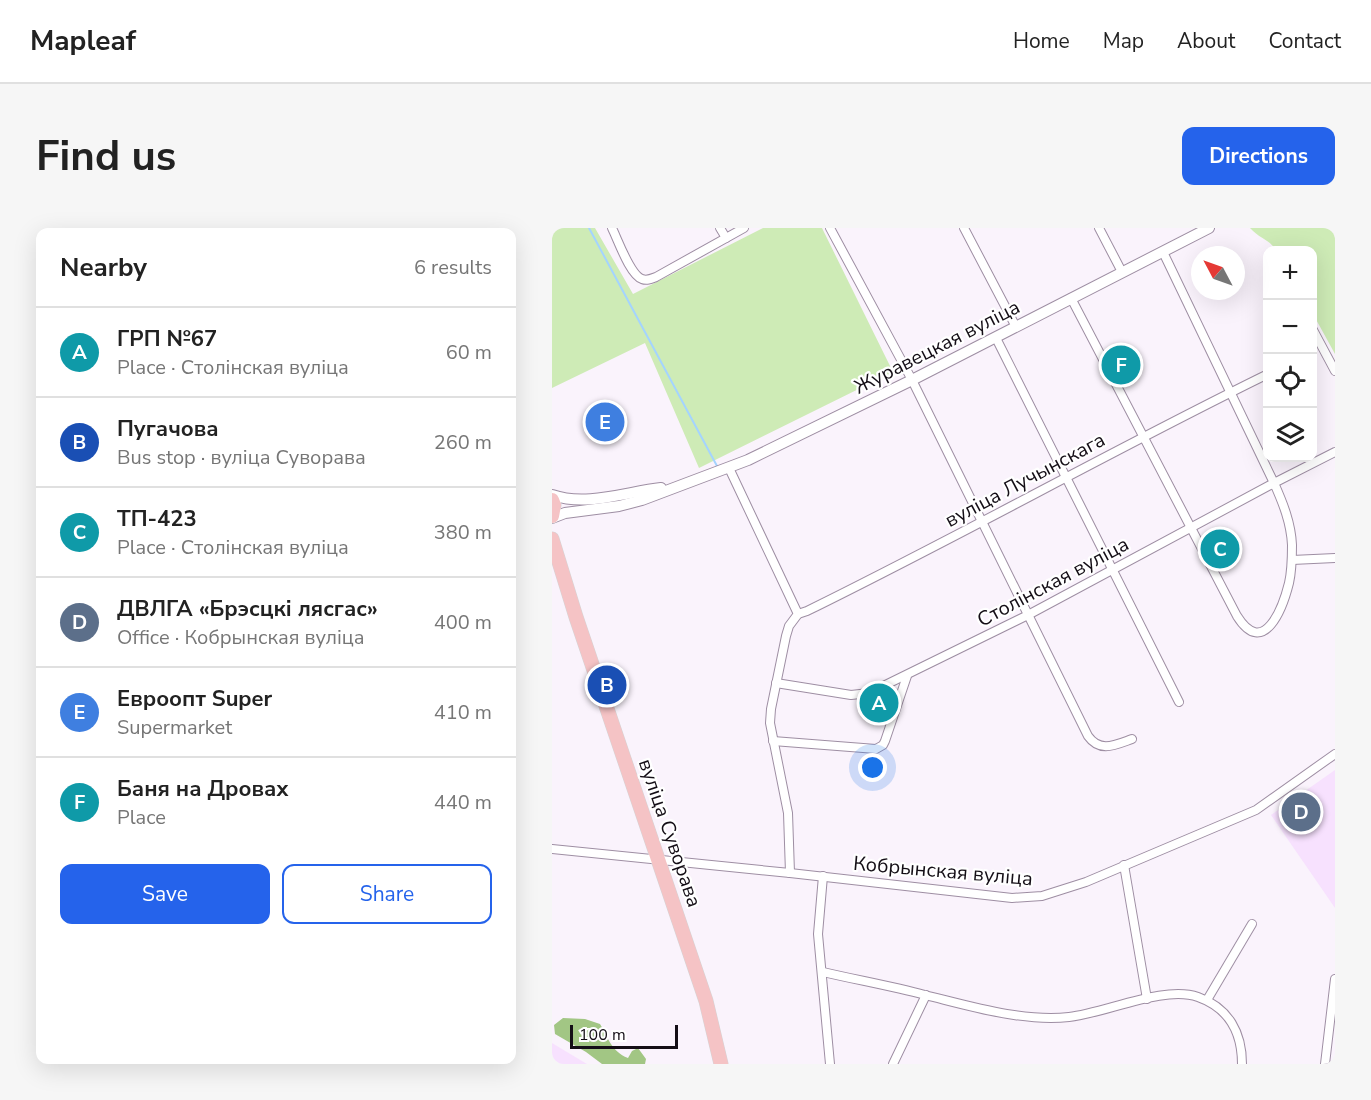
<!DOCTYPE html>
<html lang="en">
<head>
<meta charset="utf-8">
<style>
  :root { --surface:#fff; --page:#f6f6f6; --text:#222; --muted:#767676; --line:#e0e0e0; --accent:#2563eb }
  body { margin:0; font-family:"Nunito Sans",sans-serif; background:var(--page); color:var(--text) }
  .controls { position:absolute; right:18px; top:18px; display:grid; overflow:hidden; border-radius:12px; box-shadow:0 6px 24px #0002 }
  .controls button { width:54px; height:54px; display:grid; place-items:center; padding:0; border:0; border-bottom:2px solid var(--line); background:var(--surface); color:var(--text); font:30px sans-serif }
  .compass { position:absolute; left:639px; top:18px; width:54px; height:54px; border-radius:50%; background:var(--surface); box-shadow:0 6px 24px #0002; rotate:311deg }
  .scale { position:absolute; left:18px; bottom:15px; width:108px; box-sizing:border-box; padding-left:6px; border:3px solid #140e16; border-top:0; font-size:16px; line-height:21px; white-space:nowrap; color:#140e16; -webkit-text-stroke:4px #fff; paint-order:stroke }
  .you { position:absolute; left:321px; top:540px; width:21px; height:21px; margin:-15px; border:4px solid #fff; border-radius:50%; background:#1a73e8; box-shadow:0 0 0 9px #1a73e833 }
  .badge { display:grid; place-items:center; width:39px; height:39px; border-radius:50%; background:var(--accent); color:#fff; font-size:20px; font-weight:700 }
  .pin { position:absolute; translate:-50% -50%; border:3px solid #fff; box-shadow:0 2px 6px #0006 }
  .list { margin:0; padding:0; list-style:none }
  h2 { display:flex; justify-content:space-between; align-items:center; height:78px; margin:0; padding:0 24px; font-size:26px }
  h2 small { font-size:20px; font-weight:400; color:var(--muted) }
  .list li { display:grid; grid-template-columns:39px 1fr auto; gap:18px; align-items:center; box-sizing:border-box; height:90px; padding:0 24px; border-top:2px solid var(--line) }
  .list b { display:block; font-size:22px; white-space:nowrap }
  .list p { margin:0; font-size:20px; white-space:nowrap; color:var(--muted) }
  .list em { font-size:20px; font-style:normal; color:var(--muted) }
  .actions { display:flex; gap:12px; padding:18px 24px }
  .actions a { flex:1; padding:14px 0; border:2px solid var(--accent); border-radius:12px; text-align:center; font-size:21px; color:var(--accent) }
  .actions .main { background:var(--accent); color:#fff }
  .icon { flex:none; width:33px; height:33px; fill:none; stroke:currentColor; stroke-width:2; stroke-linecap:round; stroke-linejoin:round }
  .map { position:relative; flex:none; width:783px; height:836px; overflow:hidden; border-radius:12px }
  header { display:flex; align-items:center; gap:36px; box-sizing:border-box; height:84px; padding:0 30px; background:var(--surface); border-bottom:2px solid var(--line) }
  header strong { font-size:28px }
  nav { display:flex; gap:33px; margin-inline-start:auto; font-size:21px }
  .intro { display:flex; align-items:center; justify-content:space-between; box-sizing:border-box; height:144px; padding:0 36px }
  h1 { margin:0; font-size:42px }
  .button { padding:15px 27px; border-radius:12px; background:var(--accent); color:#fff; font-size:21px; font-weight:700 }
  main { display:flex; gap:36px; padding:0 36px }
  aside { flex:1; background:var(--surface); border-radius:12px; box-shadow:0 6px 24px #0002 }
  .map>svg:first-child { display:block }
  .built { fill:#f7e1fe }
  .green { fill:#ceebb6 }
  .forest { fill:#a2c684 }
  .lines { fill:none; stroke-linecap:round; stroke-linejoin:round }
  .stream { stroke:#a4d4ff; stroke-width:2 }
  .minor-casing { stroke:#9e8ea3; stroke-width:10 }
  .tertiary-casing { stroke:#9e8ea3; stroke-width:12 }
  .primary-casing { stroke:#d5d4d5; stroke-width:15 }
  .minor { stroke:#fff; stroke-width:8 }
  .tertiary { stroke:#fff; stroke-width:10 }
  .primary { stroke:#f5c3c5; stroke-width:14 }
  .labels { text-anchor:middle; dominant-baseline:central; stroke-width:4.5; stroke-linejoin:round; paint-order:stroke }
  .street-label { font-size:20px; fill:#140e16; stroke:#fff }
</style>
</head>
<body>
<header>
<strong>Mapleaf</strong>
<nav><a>Home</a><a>Map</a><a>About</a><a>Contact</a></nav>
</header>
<div class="intro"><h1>Find us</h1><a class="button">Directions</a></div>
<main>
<aside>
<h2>Nearby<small>6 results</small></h2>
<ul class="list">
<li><span class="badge" style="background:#0f9aa8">A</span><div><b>ГРП №67</b><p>Place · Столінская вуліца</p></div><em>60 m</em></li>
<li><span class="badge" style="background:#1a4fb4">B</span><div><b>Пугачова</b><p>Bus stop · вуліца Суворава</p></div><em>260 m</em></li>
<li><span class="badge" style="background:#0f9aa8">C</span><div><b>ТП-423</b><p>Place · Столінская вуліца</p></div><em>380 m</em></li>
<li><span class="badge" style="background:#5c6f8a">D</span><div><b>ДВЛГА «Брэсцкі лясгас»</b><p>Office · Кобрынская вуліца</p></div><em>400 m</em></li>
<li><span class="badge" style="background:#3f7fe0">E</span><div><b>Евроопт Super</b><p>Supermarket</p></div><em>410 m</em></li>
<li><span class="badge" style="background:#0f9aa8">F</span><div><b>Баня на Дровах</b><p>Place</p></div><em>440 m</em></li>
</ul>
<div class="actions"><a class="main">Save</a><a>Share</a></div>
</aside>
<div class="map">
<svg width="783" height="836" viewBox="0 0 783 836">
  <rect width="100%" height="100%" fill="#faf3fc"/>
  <g class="built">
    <polygon points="783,542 783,680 719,587"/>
    <polygon points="0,815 35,836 0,836"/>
  </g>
  <g class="green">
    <polygon points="0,0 43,0 81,66 211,0 270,0 341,144 147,240 93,115 0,160"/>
    <path d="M698 0H783V126L761 86 760 22H724C717 11 708 11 698 0Z"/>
  </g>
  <path class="forest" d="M11 790 33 791 48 796C57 811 59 823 76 830L80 823 86 820 94 831 93 836H50L34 824 3 806 2 797Z"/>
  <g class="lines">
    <polyline class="stream" points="37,0 165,238"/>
    <g class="minor-casing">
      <g id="minor">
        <path d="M60 0C66 12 78 47 90 51 95 53 99 51 104 49L192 0"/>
        <polyline points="168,0 174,10"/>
        <path d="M278 0 360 152 536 508C548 525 563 517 580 511"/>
        <polyline points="412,0 464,99"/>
        <polyline points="547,0 570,44"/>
        <path d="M519 70 685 388C712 431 731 379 737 355 740 342 740 330 740 317 739 295 731 275 722 255L611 24"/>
        <polyline points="760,100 783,143"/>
        <polyline points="444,110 627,474"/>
        <polyline points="177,240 246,386 237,398 234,408 219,481 218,495 236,585 238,645"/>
        <polyline points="740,332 783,330"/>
        <path d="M246 386 255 383C410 307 561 222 716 146"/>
        <polyline points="224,455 299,467 317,465 476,387 722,255 783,224"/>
        <polyline points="221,513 324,521 331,517 333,513 355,448"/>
        <polyline points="0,621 238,645 460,670 490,668 534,654 704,582 783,526"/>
        <polyline points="572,637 595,771"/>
        <polyline points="271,648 266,706 278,836"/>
        <path d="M271 744C305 752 339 758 373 767 418 778 470 794 517 789 554 785 612 757 646 769 677 780 690 805 690 836"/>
        <polyline points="655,772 700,696"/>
        <polyline points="341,836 374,767"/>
        <polyline points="773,836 783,751"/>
      </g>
    </g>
    <g class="tertiary-casing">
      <g id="tertiary">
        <path d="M0 267C34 279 74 264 109 260"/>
        <polyline points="0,290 13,285 67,278 90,272 196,232 360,152 657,0"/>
      </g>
    </g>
    <g class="primary-casing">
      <g id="primary">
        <polyline points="0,272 2,277 0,288"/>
        <polyline points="0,311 24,389 154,773 169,836"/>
      </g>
    </g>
    <use href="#minor" class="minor"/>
    <use href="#tertiary" class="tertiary"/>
    <use href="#primary" class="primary"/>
  </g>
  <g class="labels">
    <g class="street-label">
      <text transform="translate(385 119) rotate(-27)">Журавецкая вуліца</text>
      <text transform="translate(473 252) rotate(-28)">вуліца Лучынскага</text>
      <text transform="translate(501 354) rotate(-28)">Столінская вуліца</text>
      <text transform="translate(118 605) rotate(71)">вуліца Суворава</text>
      <text transform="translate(391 643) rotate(5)">Кобрынская вуліца</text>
    </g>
  </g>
</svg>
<div class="controls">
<button>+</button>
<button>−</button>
<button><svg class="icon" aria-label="locate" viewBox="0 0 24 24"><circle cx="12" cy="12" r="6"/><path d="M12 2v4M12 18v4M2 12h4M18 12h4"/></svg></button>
<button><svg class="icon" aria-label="layers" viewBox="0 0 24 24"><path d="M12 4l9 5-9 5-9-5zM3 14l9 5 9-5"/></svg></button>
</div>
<svg class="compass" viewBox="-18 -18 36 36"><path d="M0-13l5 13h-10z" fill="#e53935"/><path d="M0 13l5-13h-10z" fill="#767676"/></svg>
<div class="scale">100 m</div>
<div class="you"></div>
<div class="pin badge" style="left:327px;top:475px;background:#0f9aa8">A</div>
<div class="pin badge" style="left:55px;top:457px;background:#1a4fb4">B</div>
<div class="pin badge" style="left:668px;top:321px;background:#0f9aa8">C</div>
<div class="pin badge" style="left:749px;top:584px;background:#5c6f8a">D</div>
<div class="pin badge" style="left:53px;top:194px;background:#3f7fe0">E</div>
<div class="pin badge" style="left:569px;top:137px;background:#0f9aa8">F</div>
</div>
</main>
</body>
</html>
